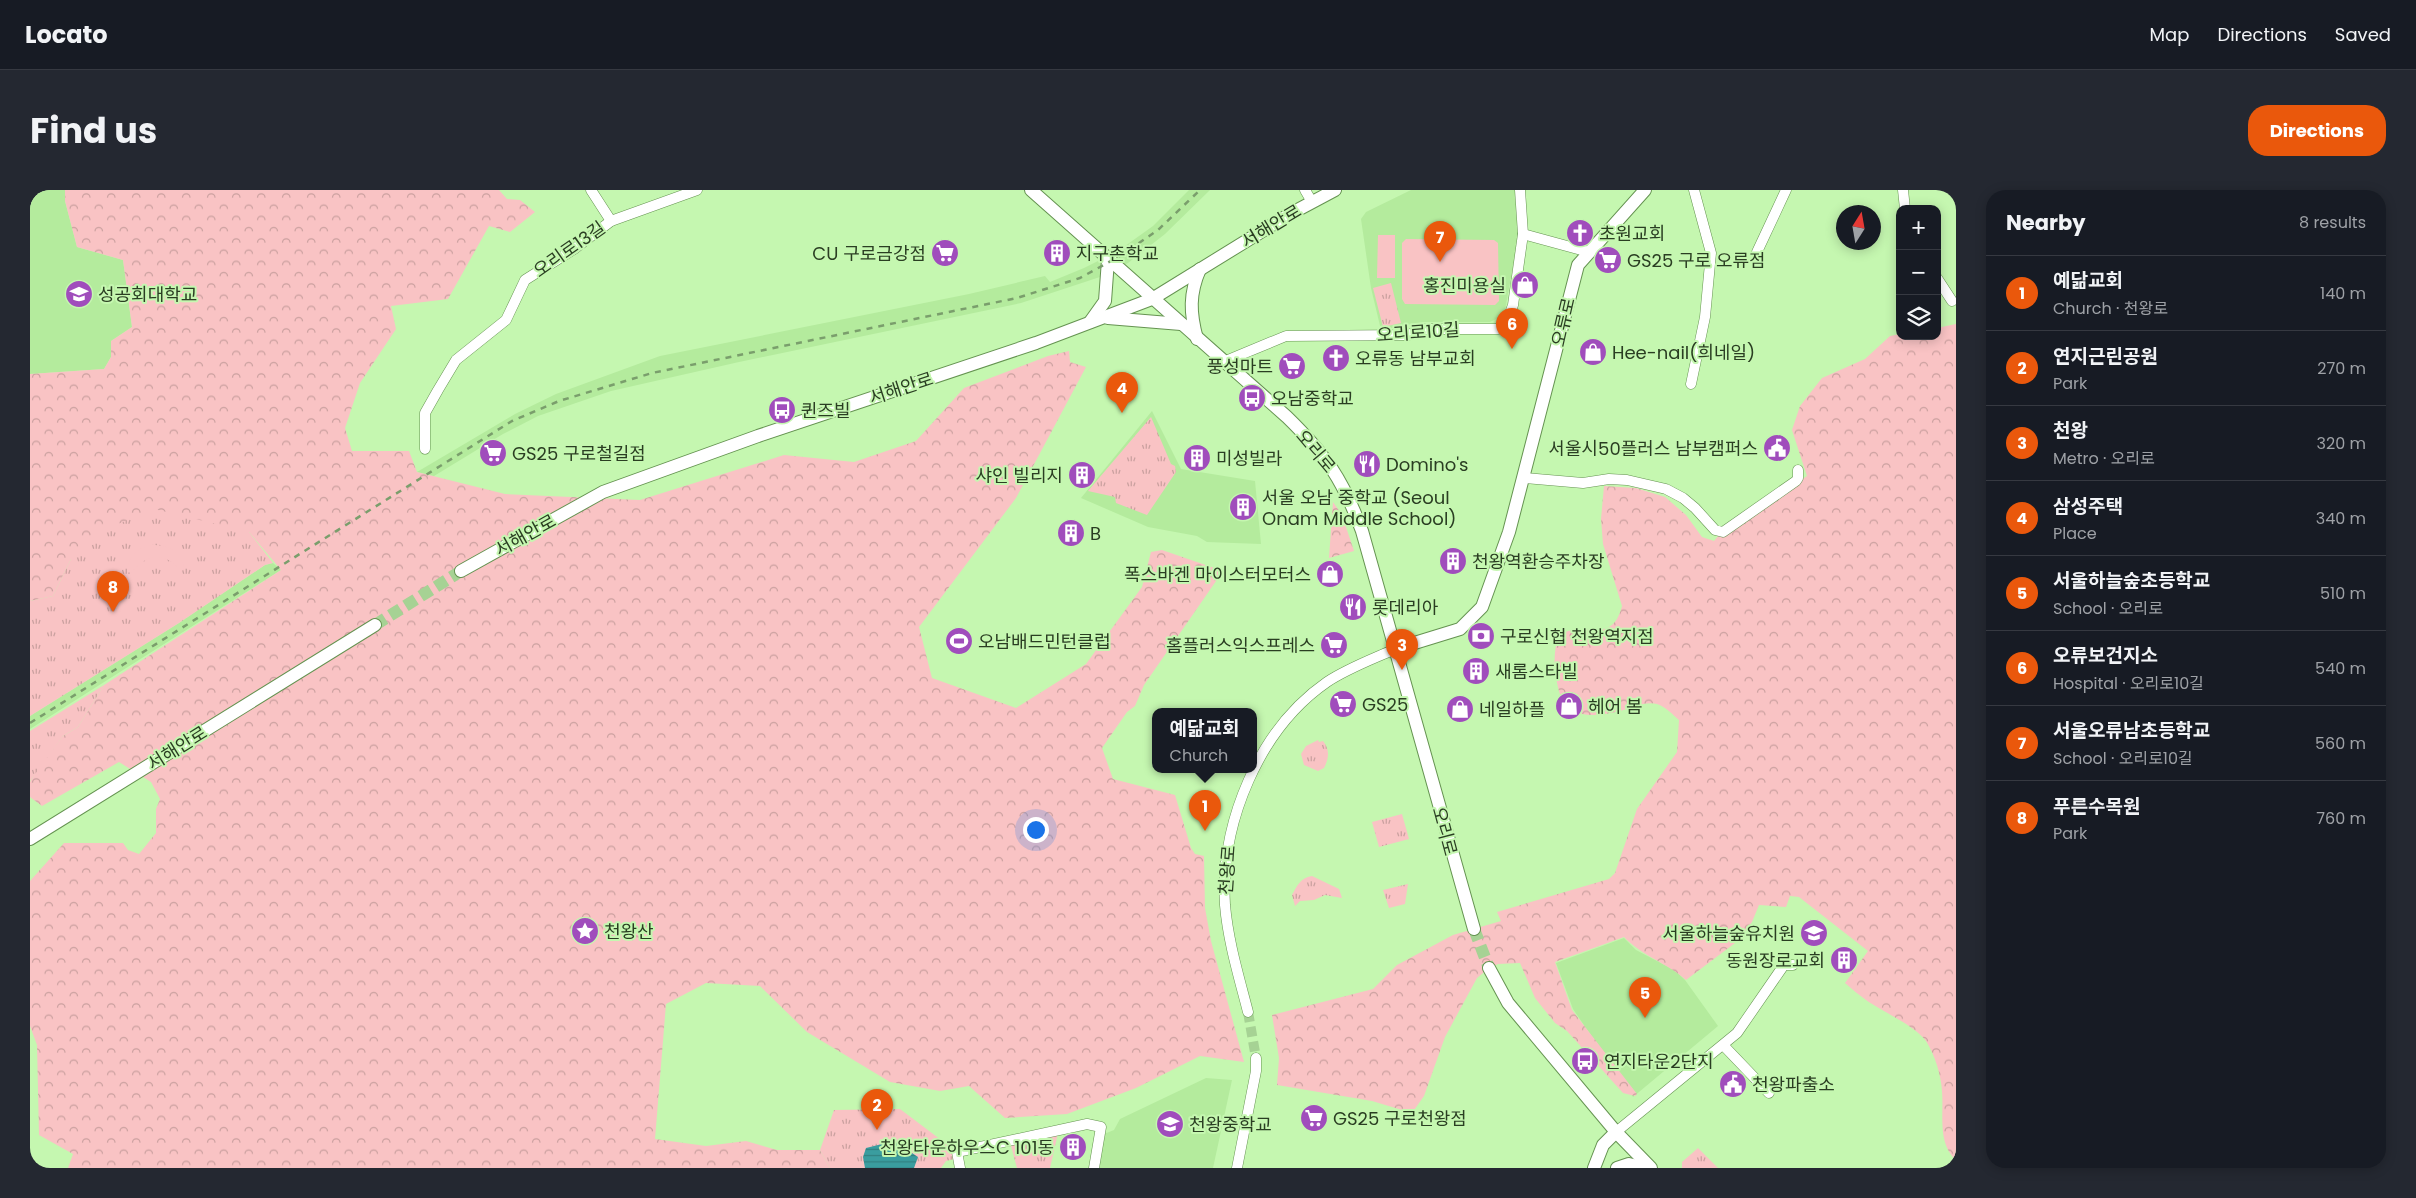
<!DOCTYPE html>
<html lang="en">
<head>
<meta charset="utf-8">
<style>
  :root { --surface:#171b24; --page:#242831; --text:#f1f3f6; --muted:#9ea1a6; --line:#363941; --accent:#ea580c }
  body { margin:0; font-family:Poppins,"Noto Sans KR",sans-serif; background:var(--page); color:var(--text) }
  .controls { position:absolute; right:15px; top:15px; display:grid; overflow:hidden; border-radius:10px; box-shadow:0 2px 12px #0003 }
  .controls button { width:45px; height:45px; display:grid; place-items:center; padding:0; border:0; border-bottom:1px solid var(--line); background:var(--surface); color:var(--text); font:25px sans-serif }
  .compass { position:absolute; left:1806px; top:15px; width:45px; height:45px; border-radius:50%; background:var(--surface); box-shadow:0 2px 12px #0003; rotate:11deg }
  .you { position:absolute; left:1005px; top:639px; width:18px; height:18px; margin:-12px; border:4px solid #fff; border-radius:50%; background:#1a73e8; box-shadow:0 0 0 8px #1a73e833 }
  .badge { display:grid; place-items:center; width:32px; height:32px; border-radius:50%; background:var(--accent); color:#fff; font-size:16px; font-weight:700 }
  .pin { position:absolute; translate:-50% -41px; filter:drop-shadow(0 1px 2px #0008) }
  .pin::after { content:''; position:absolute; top:26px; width:18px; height:15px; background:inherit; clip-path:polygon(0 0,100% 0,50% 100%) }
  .popup { position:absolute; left:1122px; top:518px; width:105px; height:65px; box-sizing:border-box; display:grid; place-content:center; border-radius:10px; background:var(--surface); filter:drop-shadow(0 1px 4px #0005); font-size:16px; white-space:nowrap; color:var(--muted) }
  .popup b { font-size:19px; color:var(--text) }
  .popup::after { content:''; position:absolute; left:50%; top:100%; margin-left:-10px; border:10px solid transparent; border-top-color:var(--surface) }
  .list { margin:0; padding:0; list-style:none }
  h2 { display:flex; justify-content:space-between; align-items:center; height:65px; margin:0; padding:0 20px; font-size:21px }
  h2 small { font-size:16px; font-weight:400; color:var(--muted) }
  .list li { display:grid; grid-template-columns:32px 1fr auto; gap:15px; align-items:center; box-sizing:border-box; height:75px; padding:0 20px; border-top:1px solid var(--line) }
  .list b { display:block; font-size:19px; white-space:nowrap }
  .list p { margin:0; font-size:16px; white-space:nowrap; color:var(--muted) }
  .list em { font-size:16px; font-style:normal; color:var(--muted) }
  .icon { flex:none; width:28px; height:28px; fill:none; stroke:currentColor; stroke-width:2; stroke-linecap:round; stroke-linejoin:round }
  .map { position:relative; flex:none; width:1926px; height:978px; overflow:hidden; border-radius:20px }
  header { display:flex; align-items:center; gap:30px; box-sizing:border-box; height:70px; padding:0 25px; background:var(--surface); border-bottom:1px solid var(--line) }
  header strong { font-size:24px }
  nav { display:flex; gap:28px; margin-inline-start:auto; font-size:18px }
  .intro { display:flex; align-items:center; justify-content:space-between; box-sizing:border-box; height:120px; padding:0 30px }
  h1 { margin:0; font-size:35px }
  .button { padding:12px 22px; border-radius:20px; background:var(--accent); color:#fff; font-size:18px; font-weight:700 }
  main { display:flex; gap:30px; padding:0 30px }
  aside { flex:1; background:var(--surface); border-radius:20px; box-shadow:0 2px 12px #0003 }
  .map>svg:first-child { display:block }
  .built { fill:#b4eb9d }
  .forest { fill:url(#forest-crowns) }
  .park { fill:url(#park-tufts) }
  .garden { fill:#f9c3c4 }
  .water { fill:url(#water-rules) }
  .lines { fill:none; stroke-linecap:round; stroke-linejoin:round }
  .minor-tunnel { stroke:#a6d294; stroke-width:10; stroke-dasharray:10 5; stroke-linecap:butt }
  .major-tunnel { stroke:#a6d294; stroke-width:12; stroke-dasharray:12 6; stroke-linecap:butt }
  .minor-casing { stroke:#659351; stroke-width:11 }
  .major-casing { stroke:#659351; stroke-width:14 }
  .minor { stroke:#fff; stroke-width:10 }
  .major { stroke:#fff; stroke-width:12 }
  .rail { stroke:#7a9e6c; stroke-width:2.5; stroke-dasharray:6 6; stroke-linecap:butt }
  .labels { text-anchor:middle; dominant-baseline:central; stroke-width:4; stroke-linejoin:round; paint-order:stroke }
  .street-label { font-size:18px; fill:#2a3e22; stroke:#c5f7b0 }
  .poi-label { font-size:18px; fill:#2a3e22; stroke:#c5f7b0; text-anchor:start }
</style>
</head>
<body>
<header>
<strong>Locato</strong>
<nav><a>Map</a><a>Directions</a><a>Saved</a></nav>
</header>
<div class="intro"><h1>Find us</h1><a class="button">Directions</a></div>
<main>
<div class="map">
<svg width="1926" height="978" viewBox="0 0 1926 978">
  <defs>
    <pattern id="forest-crowns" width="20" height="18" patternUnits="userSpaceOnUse" patternTransform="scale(1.25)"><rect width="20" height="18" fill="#f9c3c4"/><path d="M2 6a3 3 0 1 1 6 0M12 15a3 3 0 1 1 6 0" fill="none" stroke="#caa09f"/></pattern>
    <pattern id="park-tufts" width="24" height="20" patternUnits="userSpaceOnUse" patternTransform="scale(1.25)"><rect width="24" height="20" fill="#f9c3c4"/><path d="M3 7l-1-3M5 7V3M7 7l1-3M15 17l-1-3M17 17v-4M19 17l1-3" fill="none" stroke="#caa09f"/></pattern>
    <pattern id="water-rules" width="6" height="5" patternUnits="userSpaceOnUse" patternTransform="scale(1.25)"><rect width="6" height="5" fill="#3a9d9f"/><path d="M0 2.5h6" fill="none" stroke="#318181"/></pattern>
  </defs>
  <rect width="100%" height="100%" fill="#c5f7b0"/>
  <g class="built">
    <polygon points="0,0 35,0 35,11 47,57 93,70 102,137 81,151 81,167 74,179 0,184"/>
    <polygon points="1159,0 1180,0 1135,44 1098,73 1070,87 991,113 709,172 581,201 508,226 473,244 404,286 387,282 485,224 526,204 630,166 939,104 1015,86 1020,92 1054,78 1088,61 1123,36"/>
    <polygon points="1381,0 1488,0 1489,45 1474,125 1460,132 1393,132 1351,140 1341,98 1331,29 1336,22"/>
    <polygon points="1122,221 1151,279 1225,291 1231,354 1177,352 1167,346 1118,337 1051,308"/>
    <polygon points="243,373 251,380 0,539 0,526 149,433 235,375"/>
    <polygon points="1594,748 1606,760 1646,781 1655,790 1688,836 1603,907 1543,819 1526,773"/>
    <polygon points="1176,888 1202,890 1183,978 1069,978 1074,944 1084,940 1090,929"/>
  </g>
  <g class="forest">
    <polygon points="35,0 469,0 477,9 490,10 505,22 480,42 459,36 418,109 361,116 366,139 330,193 315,238 322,261 379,261 387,282 475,304 610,310 754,265 824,272 886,251 934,198 1018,166 1039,161 1040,172 1056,177 986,308 889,437 902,488 986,518 1056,474 1112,397 1121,362 1132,360 1193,381 1114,495 1105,516 1097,522 1072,558 1083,589 1145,605 1161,658 1165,664 1174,666 1175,718 1181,751 1214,872 1170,866 1106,898 1037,924 975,928 939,896 910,901 860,892 777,842 730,796 676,793 636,814 625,949 676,956 716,951 747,960 790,960 800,978 38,978 43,964 9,945 7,855 0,836 0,691 34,653 93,653 98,660 109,664 126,643 126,619 130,609 121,592 89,572 12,616 0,607 0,592 8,578 33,546 48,537 74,495 251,380 219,342 41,369 23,406 0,411 0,184 74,179 81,167 81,151 102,137 93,70 47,57 35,11"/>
    <path d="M1926 134V970C1907 953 1914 924 1912 901 1911 885 1905 865 1896 851 1884 835 1853 822 1836 810 1829 805 1822 799 1815 793L1838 761 1769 707 1760 706 1756 717 1729 715 1722 732 1709 750 1656 790C1637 773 1612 766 1594 747L1525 772 1542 820 1607 904 1605 906 1593 903 1537 841 1525 833 1505 808 1490 773 1468 774 1458 779 1447 788 1415 847 1394 906 1382 923 1342 911 1247 895 1249 868 1242 825 1343 799 1367 775 1423 745 1471 731 1467 722 1579 689 1585 683 1607 619 1647 562 1649 530C1642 524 1636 517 1627 514 1615 511 1601 518 1590 521 1563 528 1534 529 1528 497 1524 480 1523 464 1528 447 1551 426 1581 459 1592 416L1573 354 1571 329 1574 296 1606 298 1635 307 1656 325 1672 347 1684 351 1689 345 1777 286 1762 240 1770 216 1792 188 1835 169 1860 146 1870 144V146H1907V138Z"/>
    <polygon points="1303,312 1312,325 1324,361 1299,368"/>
  </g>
  <g class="park">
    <polygon points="1361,93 1371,133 1353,137 1343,98"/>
    <polygon points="1121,227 1141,274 1145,276 1146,282 1117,325 1086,313 1085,307 1058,301"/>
    <polygon points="124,319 219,342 243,373 235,375 149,433 0,526 0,411 23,406 41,369 57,347"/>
    <polygon points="74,495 48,537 33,546 0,591 0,541"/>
    <path d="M1288 550 1289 552 1293 551C1300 560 1299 568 1294 578L1288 581 1274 575 1271 564 1276 556Z"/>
    <polygon points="1372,624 1379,649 1349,657 1342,632"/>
    <path d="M1282 686 1309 699 1312 708 1295 705 1284 710 1270 711 1265 716 1262 705C1267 696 1270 688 1282 686Z"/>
    <polygon points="1378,694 1375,714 1359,718 1353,700"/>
    <polygon points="870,919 927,962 928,968 916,971 911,978 800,978 790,960 804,920"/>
    <polygon points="1028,943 1020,978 987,978 980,952"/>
    <polygon points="1668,958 1688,978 1652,978 1652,972"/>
  </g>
  <g class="garden">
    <polygon points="1348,45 1365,45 1365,88 1347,88"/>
    <polygon points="1376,49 1464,50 1468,53 1469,111 1465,115 1375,114 1372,109 1372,53"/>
    <path d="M122 355C138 355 148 360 154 376L152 382C135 361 117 363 101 383L97 382C98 366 107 358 122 355Z"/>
  </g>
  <polygon class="water" points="864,951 888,967 884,978 835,978 833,967 836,958"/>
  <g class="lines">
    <polyline class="minor-tunnel" points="1218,822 1226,868"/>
    <g class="major-tunnel">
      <polyline points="345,435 431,381"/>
      <polyline points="1444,739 1459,778"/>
    </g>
    <g class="minor-casing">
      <g id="minor">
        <polyline points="561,0 581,31"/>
        <polyline points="1275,0 1282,12"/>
        <polyline points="1873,0 1875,19"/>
        <polyline points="1493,44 1559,62"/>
        <polyline points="1727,62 1756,0"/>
        <polyline points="1907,88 1922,111"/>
        <polyline points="1193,172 1256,146 1378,145 1395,139 1468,139 1478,129 1483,115 1493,44 1490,0"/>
        <polyline points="1661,194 1675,127 1681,63 1664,0"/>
        <polyline points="395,259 395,223 408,200 426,170 476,130 495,90 544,59 581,31 667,0"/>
        <polyline points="1495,288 1553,293 1579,289 1597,290 1636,299 1653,308 1665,318 1685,340 1693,342 1766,291 1768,288 1768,280"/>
        <path d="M1218 822C1209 787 1198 751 1195 715 1190 633 1229 539 1297 492 1318 478 1343 469 1365 459"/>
        <polyline points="1694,856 1739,903"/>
        <polyline points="1586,942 1707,843 1754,775 1763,775"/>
        <polyline points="930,978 927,962 1057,934 1071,937 1064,978"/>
        <polyline points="1207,978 1226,881 1226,868"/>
      </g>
    </g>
    <g class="major-casing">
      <g id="major">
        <path d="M1001 0 1257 227C1296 265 1313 290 1332 341L1444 739"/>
        <polyline points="1078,128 1151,134"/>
        <polyline points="1060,132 1075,111 1078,70"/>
        <path d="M1167 149C1160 123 1159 104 1170 79"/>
        <polyline points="431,381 573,302 728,246 1006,153 1122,109 1260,24 1305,0"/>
        <polyline points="1365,459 1430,439 1452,417 1479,342 1548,75 1615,0"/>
        <polyline points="0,649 345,435"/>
        <polyline points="1459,778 1478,813 1586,942 1621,978"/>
        <polyline points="1564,978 1573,955 1586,942"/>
        <polyline points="1587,978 1599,974 1615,978"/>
      </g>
    </g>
    <use href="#minor" class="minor"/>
    <use href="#major" class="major"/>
    <polyline class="rail" points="0,533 482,231 529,211 622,183 987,108 1050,88 1090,66 1128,40 1170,0"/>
  </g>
  <defs>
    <g id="church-disc" transform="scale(1.4375)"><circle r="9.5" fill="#a04dbc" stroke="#c5f7b0"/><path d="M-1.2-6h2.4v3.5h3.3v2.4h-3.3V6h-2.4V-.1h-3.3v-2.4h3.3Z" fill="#fff"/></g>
    <g id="supermarket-disc" transform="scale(1.4375)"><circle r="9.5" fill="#a04dbc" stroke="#c5f7b0"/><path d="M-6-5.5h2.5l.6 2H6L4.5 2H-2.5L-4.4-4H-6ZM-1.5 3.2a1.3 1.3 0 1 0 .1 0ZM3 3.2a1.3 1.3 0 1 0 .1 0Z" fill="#fff"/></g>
    <g id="building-disc" transform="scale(1.4375)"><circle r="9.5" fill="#a04dbc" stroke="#c5f7b0"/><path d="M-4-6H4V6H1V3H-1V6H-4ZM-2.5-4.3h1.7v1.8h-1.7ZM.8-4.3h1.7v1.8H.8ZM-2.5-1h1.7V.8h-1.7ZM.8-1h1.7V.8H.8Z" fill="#fff"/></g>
    <g id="shop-disc" transform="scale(1.4375)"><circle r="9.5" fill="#a04dbc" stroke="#c5f7b0"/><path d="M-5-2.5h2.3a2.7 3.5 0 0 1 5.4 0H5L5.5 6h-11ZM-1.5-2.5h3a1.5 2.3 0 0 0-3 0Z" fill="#fff"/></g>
    <g id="university-disc" transform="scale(1.4375)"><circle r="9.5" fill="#a04dbc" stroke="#c5f7b0"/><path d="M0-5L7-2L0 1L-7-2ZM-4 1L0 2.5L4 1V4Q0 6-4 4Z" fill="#fff"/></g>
    <g id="bus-disc" transform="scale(1.4375)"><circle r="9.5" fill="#a04dbc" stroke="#c5f7b0"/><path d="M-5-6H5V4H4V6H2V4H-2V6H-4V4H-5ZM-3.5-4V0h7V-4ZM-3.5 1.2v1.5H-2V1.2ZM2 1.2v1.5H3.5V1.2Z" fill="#fff"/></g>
    <g id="civic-disc" transform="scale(1.4375)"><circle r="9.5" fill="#a04dbc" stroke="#c5f7b0"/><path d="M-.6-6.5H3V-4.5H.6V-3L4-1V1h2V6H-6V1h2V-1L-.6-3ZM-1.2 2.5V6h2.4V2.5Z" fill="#fff"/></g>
    <g id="restaurant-disc" transform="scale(1.4375)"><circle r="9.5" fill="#a04dbc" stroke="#c5f7b0"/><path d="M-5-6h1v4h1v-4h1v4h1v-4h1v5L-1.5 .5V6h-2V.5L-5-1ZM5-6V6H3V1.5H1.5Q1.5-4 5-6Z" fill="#fff"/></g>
    <g id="bank-disc" transform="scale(1.4375)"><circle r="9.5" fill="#a04dbc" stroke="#c5f7b0"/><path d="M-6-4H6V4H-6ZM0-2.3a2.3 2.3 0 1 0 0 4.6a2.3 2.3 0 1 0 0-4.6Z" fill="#fff"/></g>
    <g id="stadium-disc" transform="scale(1.4375)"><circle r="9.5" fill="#a04dbc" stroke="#c5f7b0"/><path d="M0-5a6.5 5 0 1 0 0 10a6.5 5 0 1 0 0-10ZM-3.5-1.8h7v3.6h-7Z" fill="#fff"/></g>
    <g id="sight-disc" transform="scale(1.4375)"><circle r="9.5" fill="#a04dbc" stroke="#c5f7b0"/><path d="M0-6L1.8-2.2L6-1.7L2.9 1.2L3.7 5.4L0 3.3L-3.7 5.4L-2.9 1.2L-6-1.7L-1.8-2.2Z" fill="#fff"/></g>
    <g id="school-disc" transform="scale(1.4375)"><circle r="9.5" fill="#a04dbc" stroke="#c5f7b0"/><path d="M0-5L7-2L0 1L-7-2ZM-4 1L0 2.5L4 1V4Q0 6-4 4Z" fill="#fff"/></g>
  </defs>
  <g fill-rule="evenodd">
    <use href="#church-disc" x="1550" y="43"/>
    <use href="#supermarket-disc" x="915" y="63"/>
    <use href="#building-disc" x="1027" y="63"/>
    <use href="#supermarket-disc" x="1578" y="70"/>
    <use href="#shop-disc" x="1495" y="95"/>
    <use href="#university-disc" x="49" y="104"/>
    <use href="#shop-disc" x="1563" y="162"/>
    <use href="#church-disc" x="1306" y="168"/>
    <use href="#supermarket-disc" x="1262" y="176"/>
    <use href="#bus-disc" x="1222" y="208"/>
    <use href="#bus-disc" x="752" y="220"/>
    <use href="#civic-disc" x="1747" y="258"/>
    <use href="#supermarket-disc" x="463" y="263"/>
    <use href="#building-disc" x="1167" y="268"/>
    <use href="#restaurant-disc" x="1337" y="274"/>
    <use href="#building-disc" x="1052" y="285"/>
    <use href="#building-disc" x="1213" y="317"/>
    <use href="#building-disc" x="1041" y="343"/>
    <use href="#building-disc" x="1423" y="371"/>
    <use href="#shop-disc" x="1300" y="384"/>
    <use href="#restaurant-disc" x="1323" y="417"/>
    <use href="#bank-disc" x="1451" y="446"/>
    <use href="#stadium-disc" x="929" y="451"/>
    <use href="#supermarket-disc" x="1304" y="455"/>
    <use href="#building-disc" x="1446" y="481"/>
    <use href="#supermarket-disc" x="1313" y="514"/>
    <use href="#shop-disc" x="1539" y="516"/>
    <use href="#shop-disc" x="1430" y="519"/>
    <use href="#sight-disc" x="555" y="741"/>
    <use href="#school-disc" x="1784" y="743"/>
    <use href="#building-disc" x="1814" y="770"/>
    <use href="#bus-disc" x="1555" y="871"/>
    <use href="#civic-disc" x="1703" y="894"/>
    <use href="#supermarket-disc" x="1284" y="928"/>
    <use href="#school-disc" x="1140" y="934"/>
    <use href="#building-disc" x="1043" y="957"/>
  </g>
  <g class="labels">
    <g class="street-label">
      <text transform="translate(1241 36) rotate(-31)">서해안로</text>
      <text transform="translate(539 59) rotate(-35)">오리로13길</text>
      <text transform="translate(1533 132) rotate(-77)">오류로</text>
      <text transform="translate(1388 142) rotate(-4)">오리로10길</text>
      <text transform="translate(871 198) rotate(-18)">서해안로</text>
      <text transform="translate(1286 261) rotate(50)">오리로</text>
      <text transform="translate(495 345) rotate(-29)">서해안로</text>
      <text transform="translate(147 558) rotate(-32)">서해안로</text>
      <text transform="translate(1415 641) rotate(75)">오리로</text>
      <text transform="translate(1197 680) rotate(-86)">천왕로</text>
    </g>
    <g class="poi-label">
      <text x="1569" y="43">초원교회</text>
      <text x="896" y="63" text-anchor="end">CU 구로금강점</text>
      <text x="1046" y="63">지구촌학교</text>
      <text x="1597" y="70">GS25 구로 오류점</text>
      <text x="1476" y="95" text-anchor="end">홍진미용실</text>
      <text x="68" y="104">성공회대학교</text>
      <text x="1582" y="162">Hee-nail(희네일)</text>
      <text x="1325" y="168">오류동 남부교회</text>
      <text x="1243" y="176" text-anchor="end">풍성마트</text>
      <text x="1241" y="208">오남중학교</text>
      <text x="771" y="220">퀸즈빌</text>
      <text x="1728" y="258" text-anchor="end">서울시50플러스 남부캠퍼스</text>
      <text x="482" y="263">GS25 구로철길점</text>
      <text x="1186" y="268">미성빌라</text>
      <text x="1356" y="274">Domino's</text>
      <text x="1033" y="285" text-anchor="end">샤인 빌리지</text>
      <text x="1232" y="307">서울 오남 중학교 (Seoul<tspan x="1232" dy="21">Onam Middle School)</tspan></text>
      <text x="1060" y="343">B</text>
      <text x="1442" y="371">천왕역환승주차장</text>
      <text x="1281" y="384" text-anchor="end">폭스바겐 마이스터모터스</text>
      <text x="1342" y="417">롯데리아</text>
      <text x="1470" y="446">구로신협 천왕역지점</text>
      <text x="948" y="451">오남배드민턴클럽</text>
      <text x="1285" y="455" text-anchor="end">홈플러스익스프레스</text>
      <text x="1465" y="481">새롬스타빌</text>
      <text x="1332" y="514">GS25</text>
      <text x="1558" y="516">헤어 봄</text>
      <text x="1449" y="519">네일하플</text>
      <text x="574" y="741">천왕산</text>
      <text x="1765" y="743" text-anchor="end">서울하늘숲유치원</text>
      <text x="1795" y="770" text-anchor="end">동원장로교회</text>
      <text x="1574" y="871">연지타운2단지</text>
      <text x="1722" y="894">천왕파출소</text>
      <text x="1303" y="928">GS25 구로천왕점</text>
      <text x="1159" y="934">천왕중학교</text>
      <text x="1024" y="957" text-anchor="end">천왕타운하우스C 101동</text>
    </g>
  </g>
</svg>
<div class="controls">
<button>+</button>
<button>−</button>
<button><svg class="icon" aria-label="layers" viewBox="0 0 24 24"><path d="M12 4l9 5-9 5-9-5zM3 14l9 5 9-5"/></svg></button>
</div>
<svg class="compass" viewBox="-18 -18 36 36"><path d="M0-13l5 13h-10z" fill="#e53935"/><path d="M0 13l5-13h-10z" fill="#9ea1a6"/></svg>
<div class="you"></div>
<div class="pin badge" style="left:1175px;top:641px">1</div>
<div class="popup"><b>예닮교회</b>Church</div>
<div class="pin badge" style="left:847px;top:940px">2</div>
<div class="pin badge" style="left:1372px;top:480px">3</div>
<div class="pin badge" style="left:1092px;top:223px">4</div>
<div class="pin badge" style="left:1615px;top:828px">5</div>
<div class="pin badge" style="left:1482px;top:159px">6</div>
<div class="pin badge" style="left:1410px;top:72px">7</div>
<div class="pin badge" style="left:83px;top:422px">8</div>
</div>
<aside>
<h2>Nearby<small>8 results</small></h2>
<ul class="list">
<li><span class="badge">1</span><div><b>예닮교회</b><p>Church · 천왕로</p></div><em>140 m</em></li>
<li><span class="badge">2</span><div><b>연지근린공원</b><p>Park</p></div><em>270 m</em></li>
<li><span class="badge">3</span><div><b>천왕</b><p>Metro · 오리로</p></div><em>320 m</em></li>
<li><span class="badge">4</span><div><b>삼성주택</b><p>Place</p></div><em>340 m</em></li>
<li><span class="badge">5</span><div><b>서울하늘숲초등학교</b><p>School · 오리로</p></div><em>510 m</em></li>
<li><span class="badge">6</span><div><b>오류보건지소</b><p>Hospital · 오리로10길</p></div><em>540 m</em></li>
<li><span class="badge">7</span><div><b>서울오류남초등학교</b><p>School · 오리로10길</p></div><em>560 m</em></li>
<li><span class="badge">8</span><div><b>푸른수목원</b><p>Park</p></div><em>760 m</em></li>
</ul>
</aside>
</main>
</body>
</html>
